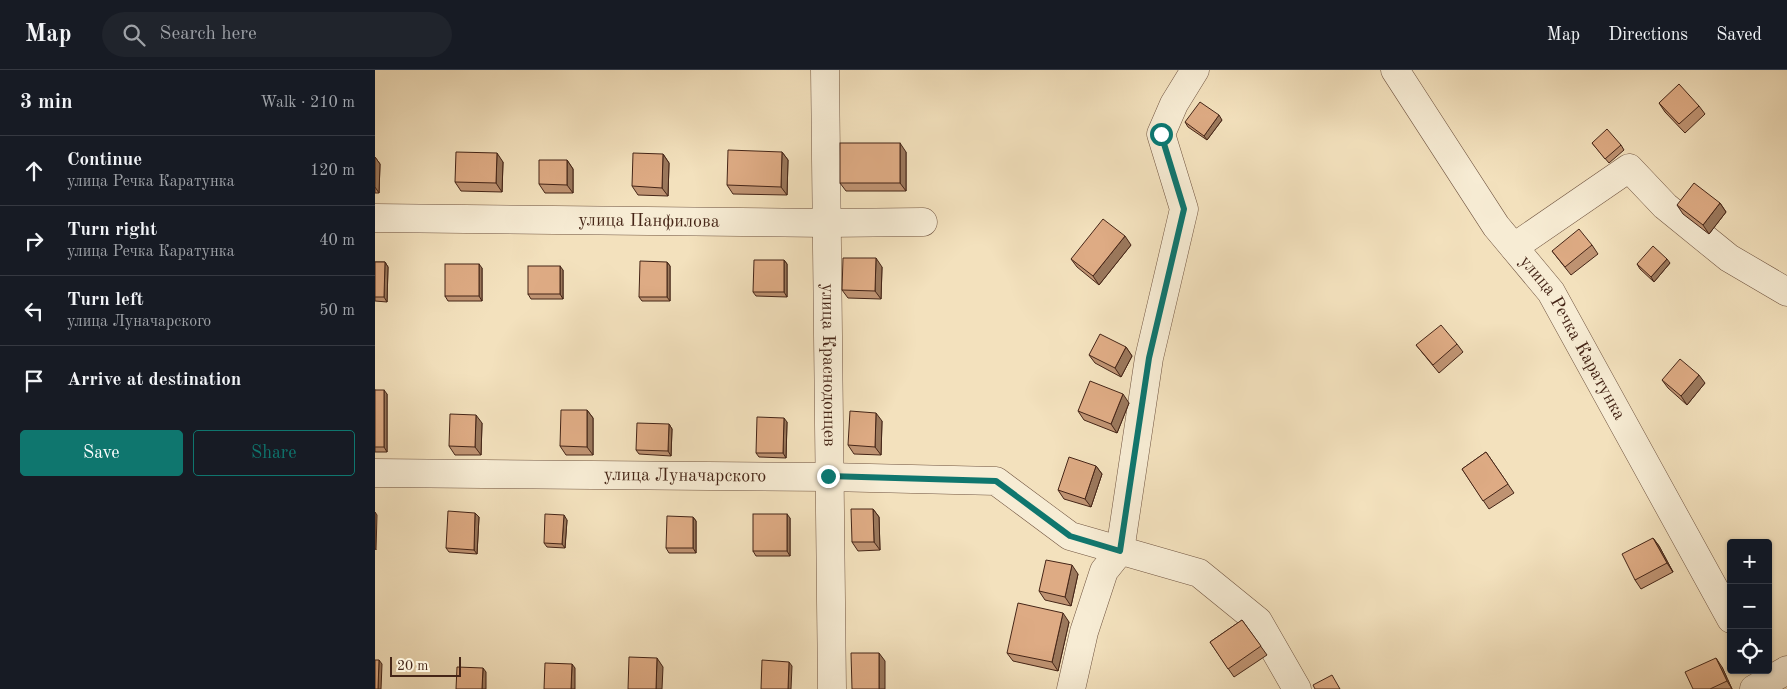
<!DOCTYPE html>
<html lang="en">
<head>
<meta charset="utf-8">
<style>
  :root { --surface:#171b24; --page:#20242c; --text:#f1f3f6; --muted:#9ea1a6; --line:#363941; --accent:#0f766e }
  body { margin:0; font-family:"Old Standard TT",serif; background:var(--page); color:var(--text) }
  .controls { position:absolute; right:15px; bottom:15px; display:grid; overflow:hidden; border-radius:5px; box-shadow:0 1px 4px #0004 }
  .controls button { width:45px; height:45px; display:grid; place-items:center; padding:0; border:0; border-bottom:1px solid var(--line); background:var(--surface); color:var(--text); font:25px sans-serif }
  .scale { position:absolute; left:15px; bottom:12px; width:71px; box-sizing:border-box; padding-left:5px; border:2px solid #452517; border-top:0; font-size:14px; line-height:18px; white-space:nowrap; color:#452517; -webkit-text-stroke:4px #f7ecd4; paint-order:stroke }
  .stop { position:absolute; width:15px; height:15px; margin:-11px; border:4px solid #0f766e; border-radius:50%; background:#fff }
  .stop.end { background:#0f766e; border-color:#fff; box-shadow:0 1px 5px #0008 }
  .list { margin:0; padding:0; list-style:none }
  h2 { display:flex; justify-content:space-between; align-items:center; height:65px; margin:0; padding:0 20px; font-size:21px }
  h2 small { font-size:16px; font-weight:400; color:var(--muted) }
  .list li { display:grid; grid-template-columns:32px 1fr auto; gap:15px; align-items:center; box-sizing:border-box; height:70px; padding:0 20px; border-top:1px solid var(--line) }
  .list b { display:block; font-size:19px; white-space:nowrap }
  .list p { margin:0; font-size:16px; white-space:nowrap; color:var(--muted) }
  .list em { font-size:16px; font-style:normal; color:var(--muted) }
  .actions { display:flex; gap:10px; padding:15px 20px }
  .actions a { flex:1; padding:11px 0; border:1px solid var(--accent); border-radius:5px; text-align:center; font-size:18px; color:var(--accent) }
  .actions .main { background:var(--accent); color:#fff }
  .icon { flex:none; width:28px; height:28px; fill:none; stroke:currentColor; stroke-width:2; stroke-linecap:round; stroke-linejoin:round }
  .map { position:relative; flex:none; width:1412px; height:619px; overflow:hidden }
  header { display:flex; align-items:center; gap:30px; box-sizing:border-box; height:70px; padding:0 25px; background:var(--surface); border-bottom:1px solid var(--line) }
  header strong { font-size:24px }
  nav { display:flex; gap:28px; margin-inline-start:auto; font-size:18px }
  .search { width:350px; height:45px; background:var(--page); display:flex; align-items:center; gap:12px; box-sizing:border-box; padding:0 18px; border-radius:28px; color:var(--muted); font-size:19px }
  main { display:flex }
  aside { flex:1; background:var(--surface) }
  .map>svg:first-child { display:block }
  .lines { fill:none; stroke-linecap:round; stroke-linejoin:round }
  .minor-casing { stroke:#705440; stroke-width:29 }
  .minor { stroke:#f7ecd4; stroke-width:28 }
  .wall { fill:#bf9372; stroke:#452517 }
  .shaded-wall { fill:#9b785c; stroke:#452517 }
  .building { fill:#deab84; stroke:#452517 }
  .route { stroke:#0f766e; stroke-width:6 }
  .labels { text-anchor:middle; dominant-baseline:central; stroke-width:4.5; stroke-linejoin:round; paint-order:stroke }
  .street-label { font-size:18px; fill:#452517; stroke:#f7ecd4 }
</style>
</head>
<body>
<header>
<strong>Map</strong>
<div class="search"><svg class="icon" aria-label="search" viewBox="0 0 24 24"><circle cx="10" cy="10" r="6"/><path d="M15 15l6 6"/></svg>Search here</div>
<nav><a>Map</a><a>Directions</a><a>Saved</a></nav>
</header>
<main>
<aside>
<h2>3 min<small>Walk · 210 m</small></h2>
<ul class="list">
<li><svg class="icon" aria-label="ahead" viewBox="0 0 24 24"><path d="M12 20V5M6 11l6-6 6 6"/></svg><div><b>Continue</b><p>улица Речка Каратунка</p></div><em>120 m</em></li>
<li><svg class="icon" aria-label="right" viewBox="0 0 24 24"><path d="M7 20v-9h11M14 6l5 5-5 5"/></svg><div><b>Turn right</b><p>улица Речка Каратунка</p></div><em>40 m</em></li>
<li><svg class="icon" aria-label="left" viewBox="0 0 24 24"><path d="M17 20v-9H6M10 6l-5 5 5 5"/></svg><div><b>Turn left</b><p>улица Луначарского</p></div><em>50 m</em></li>
<li><svg class="icon" aria-label="arrive" viewBox="0 0 24 24"><path d="M6 21V4h12l-3 4 3 4H6"/></svg><div><b>Arrive at destination</b></div></li>
</ul>
<div class="actions"><a class="main">Save</a><a>Share</a></div>
</aside>
<div class="map">
<svg width="1412" height="619" viewBox="0 0 1412 619">
  <rect width="100%" height="100%" fill="#f3e1bd"/>
  <filter id="stains"><feTurbulence type="fractalNoise" baseFrequency=".004" numOctaves="4"/><feColorMatrix values="0 0 0 0 .2 0 0 0 0 .09 0 0 0 0 .02 0 0 0 .5 -.17"/></filter>
  <radialGradient id="worn" r=".72"><stop offset=".6" stop-color="#630" stop-opacity="0"/><stop offset="1" stop-color="#630" stop-opacity=".3"/></radialGradient>
  <g class="lines">
    <g class="minor-casing">
      <g id="minor">
        <path id="s1" d="M450 0 457 619"/>
        <path id="s2" d="M1020 0 1121 156 1176 222 1356 549"/>
        <path id="s3" d="M0 148 451 153 548 152"/>
        <polyline points="1139,177 1254,98 1290,136 1354,188 1412,222"/>
        <path id="s4" d="M0 403 453 407 621 411 695 466 824 503 883 551 922 619"/>
        <polyline points="696,619 709,562 729,501 745,481 774,288 809,139 786,64 799,34 820,0"/>
        <polyline points="1379,619 1412,600"/>
      </g>
    </g>
    <use href="#minor" class="minor"/>
  </g>
  <g class="wall">
    <polygon points="1284,33 1324,36 1330,44 1310,63 1290,42"/>
    <polygon points="847,50 832,70 813,57 810,52"/>
    <polygon points="1217,73 1246,75 1249,80 1234,93"/>
    <polygon points="407,82 413,90 412,125 358,124 352,115"/>
    <polygon points="531,82 531,121 471,121 465,113"/>
    <polygon points="288,84 294,93 293,126 263,125 257,116"/>
    <polygon points="0,87 5,94 4,123 0,123"/>
    <polygon points="192,90 198,99 198,123 170,123 164,114"/>
    <polygon points="128,92 127,122 86,121 80,112"/>
    <polygon points="1345,133 1351,142 1334,164 1308,144 1302,135"/>
    <polygon points="756,175 724,215 702,197 696,189"/>
    <polygon points="1217,175 1223,184 1196,205 1177,181"/>
    <polygon points="409,190 412,194 412,227 381,226 378,222"/>
    <polygon points="0,192 10,192 13,197 12,232 0,231"/>
    <polygon points="292,192 295,196 295,231 267,231 264,227"/>
    <polygon points="1295,193 1279,212 1265,199 1262,194"/>
    <polygon points="507,197 506,229 473,228 467,220"/>
    <polygon points="107,198 107,231 73,231 70,226"/>
    <polygon points="188,200 188,229 156,229 153,224"/>
    <polygon points="1082,274 1088,282 1064,303 1041,275"/>
    <polygon points="751,277 757,286 746,307 720,293 714,285"/>
    <polygon points="1287,310 1330,313 1312,335 1293,318"/>
    <polygon points="0,320 12,324 12,382 0,382"/>
    <polygon points="754,333 742,363 709,350 703,341"/>
    <polygon points="212,340 218,348 218,385 191,385 185,376"/>
    <polygon points="507,351 506,385 479,384 473,375"/>
    <polygon points="412,352 411,388 384,387 381,383"/>
    <polygon points="107,353 106,385 80,385 74,376"/>
    <polygon points="294,354 297,359 296,386 264,384 261,380"/>
    <polygon points="1111,382 1139,423 1114,439 1087,399"/>
    <polygon points="721,396 727,404 716,437 689,429 683,420"/>
    <polygon points="498,439 504,447 505,480 483,481 477,472"/>
    <polygon points="100,443 104,447 102,484 74,482 71,478"/>
    <polygon points="318,447 321,451 321,483 294,483 291,478"/>
    <polygon points="415,448 415,486 381,486 378,481"/>
    <polygon points="192,450 190,478 172,477 169,473"/>
    <polygon points="1278,468 1284,476 1298,502 1266,519 1260,510"/>
    <polygon points="703,504 696,536 670,530 664,521"/>
    <polygon points="867,550 892,585 859,607 835,572"/>
    <polygon points="694,552 683,601 638,591 632,583"/>
    <polygon points="1347,597 1357,619 1318,619"/>
  </g>
  <g class="shaded-wall">
    <polygon points="844,45 847,50 832,70 829,66"/>
    <polygon points="525,73 531,82 531,121 525,113"/>
    <polygon points="407,82 413,90 412,125 406,117"/>
    <polygon points="122,83 128,92 127,122 121,113"/>
    <polygon points="288,84 294,93 293,126 287,118"/>
    <polygon points="0,87 5,94 4,123 0,117"/>
    <polygon points="192,90 198,99 198,123 192,115"/>
    <polygon points="1345,133 1351,142 1334,164 1328,155"/>
    <polygon points="750,166 756,175 724,215 718,206"/>
    <polygon points="501,188 507,197 506,229 500,221"/>
    <polygon points="1292,189 1295,193 1279,212 1276,207"/>
    <polygon points="409,190 412,194 412,227 409,222"/>
    <polygon points="10,192 13,197 12,232 9,227"/>
    <polygon points="292,192 295,196 295,231 292,227"/>
    <polygon points="104,194 107,198 107,231 104,226"/>
    <polygon points="185,196 188,200 188,229 185,224"/>
    <polygon points="751,277 757,286 746,307 740,298"/>
    <polygon points="1324,305 1330,313 1312,335 1306,326"/>
    <polygon points="9,320 12,324 12,382 9,377"/>
    <polygon points="748,324 754,333 742,363 736,354"/>
    <polygon points="212,340 218,348 218,385 212,377"/>
    <polygon points="501,343 507,351 506,385 500,377"/>
    <polygon points="101,345 107,353 106,385 100,377"/>
    <polygon points="409,348 412,352 411,388 408,383"/>
    <polygon points="294,354 297,359 296,386 293,381"/>
    <polygon points="721,396 727,404 716,437 710,429"/>
    <polygon points="498,439 504,447 505,480 499,472"/>
    <polygon points="0,442 2,445 1,480 0,478"/>
    <polygon points="100,443 104,447 102,484 99,480"/>
    <polygon points="412,444 415,448 415,486 412,481"/>
    <polygon points="189,445 192,450 190,478 187,474"/>
    <polygon points="318,447 321,451 321,483 318,478"/>
    <polygon points="1278,468 1284,476 1298,502 1292,493"/>
    <polygon points="697,495 703,504 696,536 690,527"/>
    <polygon points="688,543 694,552 683,601 677,592"/>
    <polygon points="504,583 510,591 510,619 504,619"/>
    <polygon points="282,588 288,597 287,619 281,619"/>
    <polygon points="1341,588 1347,597 1357,619 1352,611"/>
    <polygon points="4,590 7,594 6,619 3,619"/>
    <polygon points="414,592 417,596 416,619 413,619"/>
    <polygon points="197,594 200,598 200,619 196,619"/>
    <polygon points="108,598 111,602 111,619 107,619"/>
  </g>
  <g class="building">
    <polygon points="1304,14 1324,36 1304,54 1284,33"/>
    <polygon points="825,32 844,45 829,66 810,52"/>
    <polygon points="1232,59 1246,75 1230,89 1217,73"/>
    <rect x="465" y="73" width="60" height="40"/>
    <polygon points="353,80 407,82 406,117 352,115"/>
    <polygon points="81,82 122,83 121,113 80,112"/>
    <polygon points="258,83 288,84 287,118 257,116"/>
    <polygon points="164,90 192,90 192,115 164,114"/>
    <polygon points="1319,113 1345,133 1328,155 1302,135"/>
    <polygon points="728,149 750,166 718,206 696,189"/>
    <polygon points="1204,159 1217,175 1190,197 1177,181"/>
    <polygon points="1278,176 1292,189 1276,207 1262,194"/>
    <polygon points="468,188 501,188 500,221 467,220"/>
    <polygon points="379,190 409,190 409,222 378,222"/>
    <polygon points="265,191 292,192 292,227 264,227"/>
    <polygon points="0,192 10,192 9,227 0,227"/>
    <rect x="70" y="194" width="34" height="32"/>
    <rect x="153" y="196" width="32" height="28"/>
    <polygon points="1066,255 1082,274 1058,295 1041,275"/>
    <polygon points="725,264 751,277 740,298 714,285"/>
    <polygon points="1305,289 1324,305 1306,326 1287,310"/>
    <polygon points="715,311 748,324 736,354 703,341"/>
    <rect x="0" y="320" width="9" height="57"/>
    <polygon points="186,340 212,340 212,377 185,376"/>
    <polygon points="475,341 501,343 500,377 473,375"/>
    <polygon points="75,344 101,345 100,377 74,376"/>
    <polygon points="382,347 409,348 408,383 381,383"/>
    <polygon points="262,353 294,354 293,381 261,380"/>
    <polygon points="1111,382 1133,414 1108,431 1087,399"/>
    <polygon points="694,387 721,396 710,429 683,420"/>
    <polygon points="476,439 498,439 499,472 477,472"/>
    <polygon points="73,441 100,443 99,480 71,478"/>
    <polygon points="170,444 189,445 187,474 169,473"/>
    <rect x="378" y="444" width="34" height="37"/>
    <polygon points="292,446 318,447 318,478 291,478"/>
    <polygon points="1278,468 1292,493 1260,510 1247,484"/>
    <polygon points="671,490 697,495 690,527 664,521"/>
    <polygon points="643,533 688,543 677,592 632,583"/>
    <polygon points="867,550 886,576 853,599 835,572"/>
    <polygon points="476,583 504,583 504,619 477,619"/>
    <polygon points="254,587 282,588 281,619 253,619"/>
    <polygon points="1341,588 1352,611 1335,619 1318,619 1310,602"/>
    <polygon points="0,590 4,590 3,619 0,619"/>
    <polygon points="387,590 414,592 413,619 386,619"/>
    <polygon points="170,593 197,594 196,619 169,619"/>
    <polygon points="82,597 108,598 107,619 81,619"/>
    <polygon points="957,605 965,619 940,619 938,615"/>
  </g>
  <g class="lines">
    <polyline class="route" points="453,406 621,411 695,466 745,481 774,288 809,139 786,64"/>
  </g>
  <g class="labels">
    <g class="street-label">
      <text stroke="none"><textPath href="#s3" startOffset="274">улица Панфилова</textPath></text>
      <text stroke="none"><textPath href="#s2" startOffset="322">улица Речка Каратунка</textPath></text>
      <text stroke="none"><textPath href="#s1" startOffset="295">улица Краснодонцев</textPath></text>
      <text stroke="none"><textPath href="#s4" startOffset="310">улица Луначарского</textPath></text>
    </g>
  </g>
  <rect width="100%" height="100%" filter="url(#stains)"/>
  <rect width="100%" height="100%" fill="url(#worn)"/>
</svg>
<div class="controls">
<button>+</button>
<button>−</button>
<button><svg class="icon" aria-label="locate" viewBox="0 0 24 24"><circle cx="12" cy="12" r="6"/><path d="M12 2v4M12 18v4M2 12h4M18 12h4"/></svg></button>
</div>
<div class="scale">20 m</div>
<div class="stop" style="left:786px;top:64px"></div>
<div class="stop end" style="left:453px;top:406px"></div>
</div>
</main>
</body>
</html>
